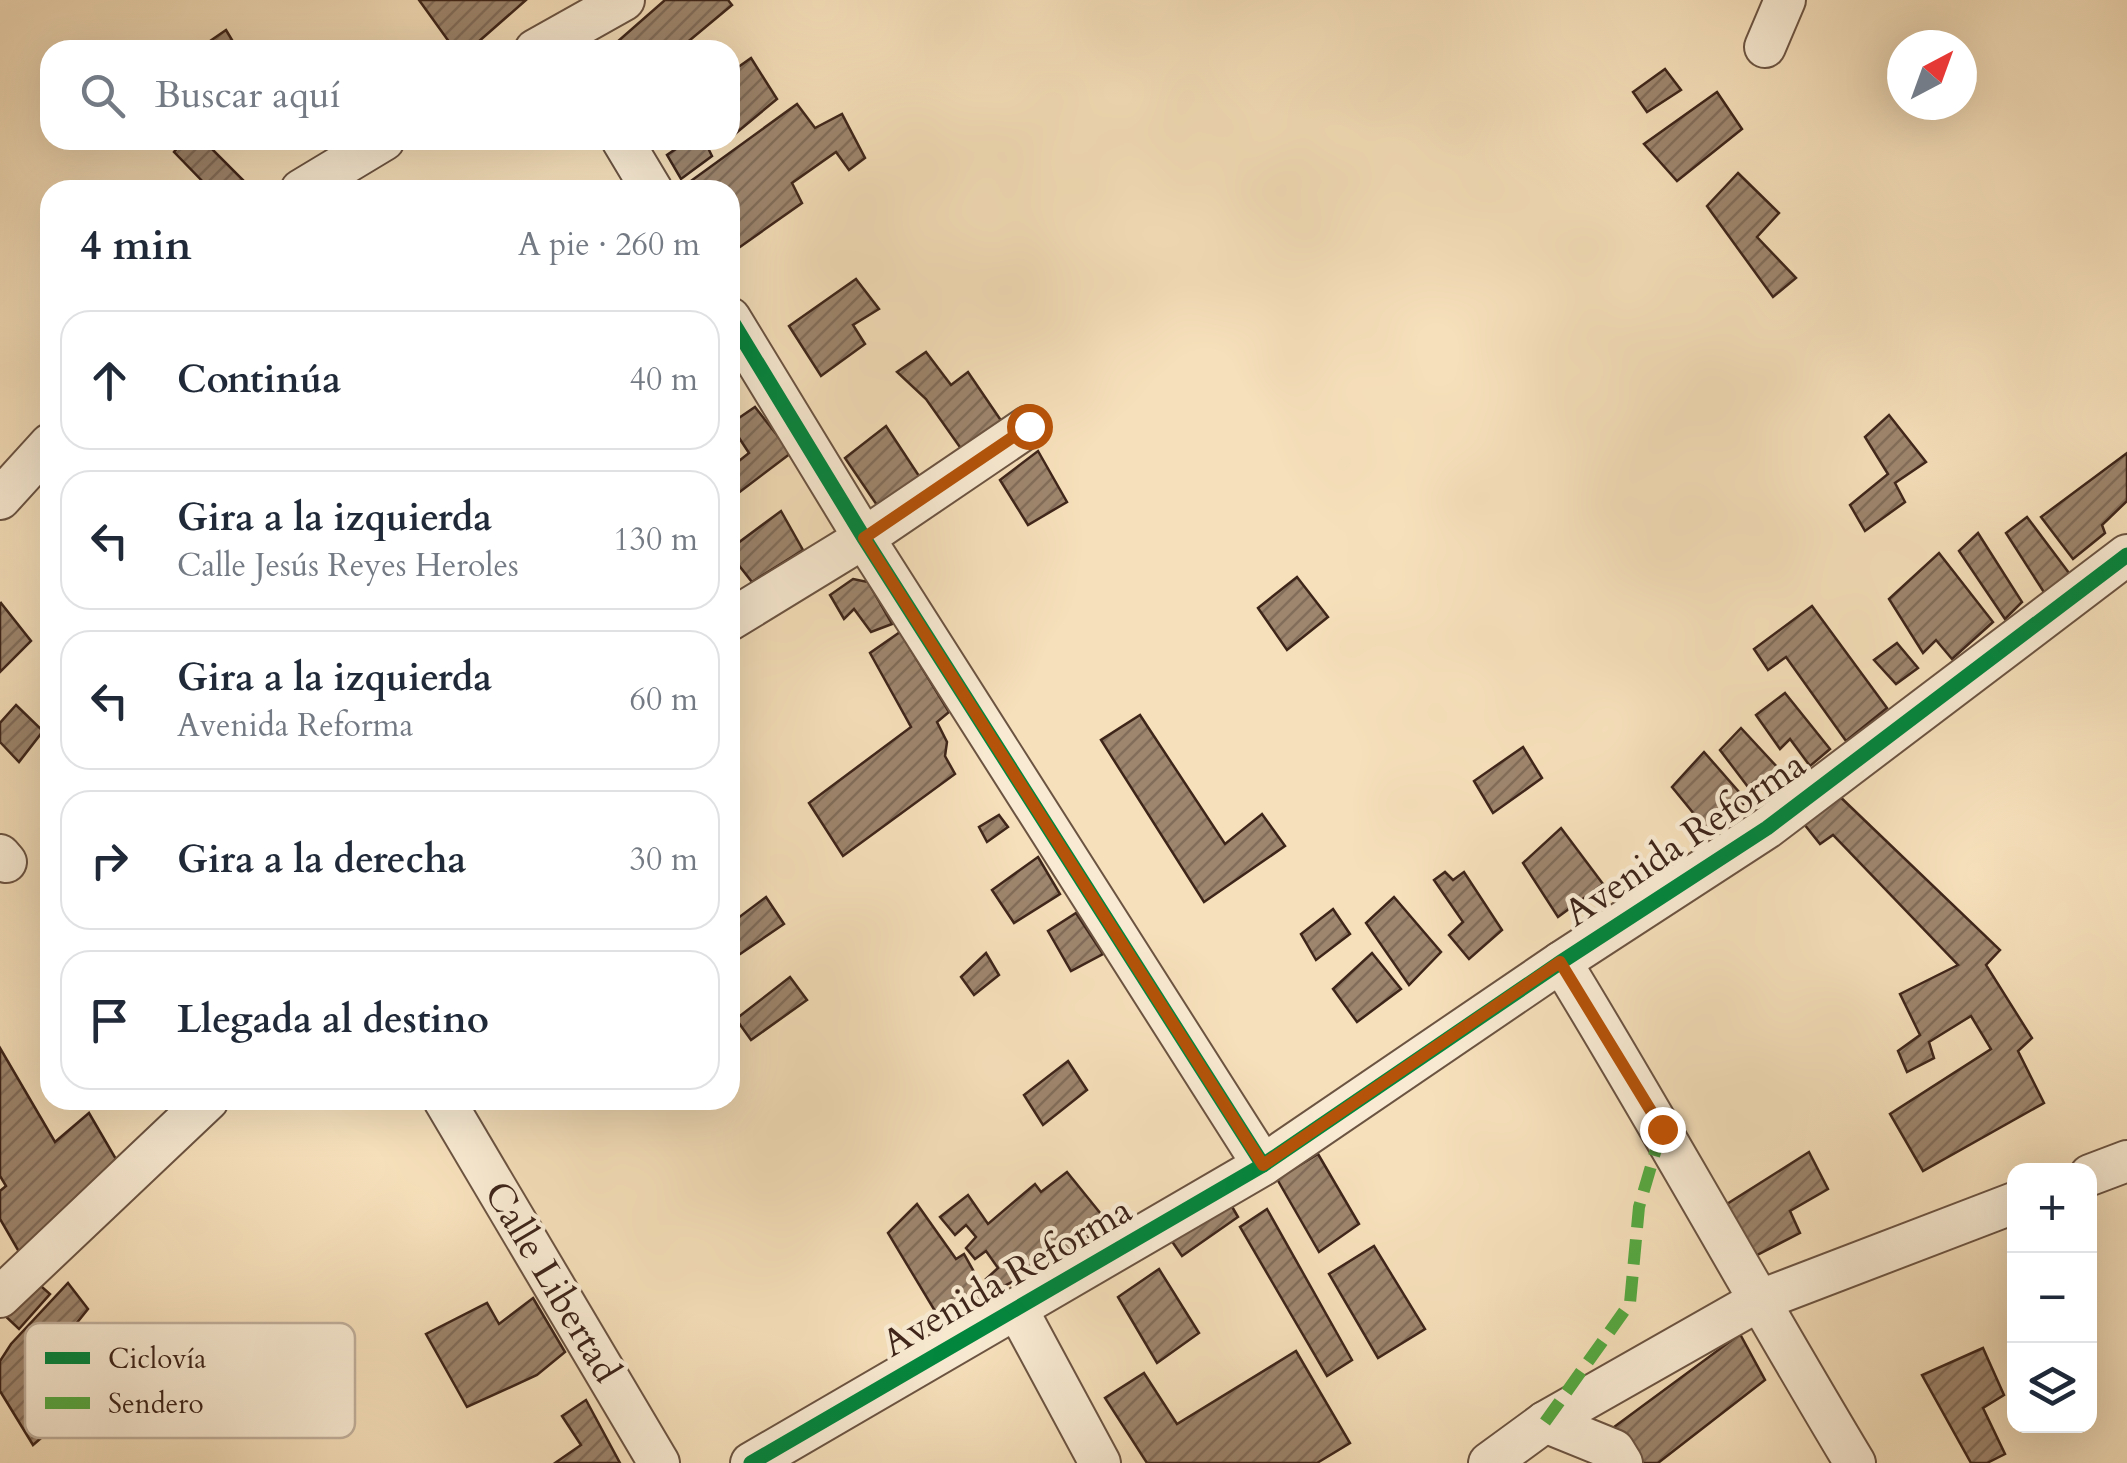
<!DOCTYPE html>
<html lang="es">
<head>
<meta charset="utf-8">
<style>
  :root { --surface:#fff; --page:#f2f2f3; --text:#1f2937; --muted:#747a83; --line:#e0e1e3 }
  body { margin:0; font-family:Cardo,serif; background:var(--page); color:var(--text) }
  .controls { position:absolute; right:30px; bottom:30px; display:grid; overflow:hidden; border-radius:20px; box-shadow:0 10px 40px #0002 }
  .controls button { width:90px; height:90px; display:grid; place-items:center; padding:0; border:0; border-bottom:2px solid var(--line); background:var(--surface); color:var(--text); font:50px sans-serif }
  .compass { position:absolute; left:1887px; top:30px; width:90px; height:90px; border-radius:50%; background:var(--surface); box-shadow:0 10px 40px #0002; rotate:41deg }
  .stop { position:absolute; width:30px; height:30px; margin:-22px; border:8px solid #b45309; border-radius:50%; background:#fff }
  .stop.end { background:#b45309; border-color:#fff; box-shadow:0 2px 10px #0008 }
  .list { margin:0; padding:0; list-style:none }
  h2 { display:flex; justify-content:space-between; align-items:center; height:130px; margin:0; padding:0 40px; font-size:42px }
  h2 small { font-size:32px; font-weight:400; color:var(--muted) }
  .list li { display:grid; grid-template-columns:65px 1fr auto; gap:30px; align-items:center; box-sizing:border-box; height:140px; margin:0 20px 20px; padding:0 20px; border:2px solid var(--line); border-radius:30px }
  .list b { display:block; font-size:38px; white-space:nowrap }
  .list p { margin:0; font-size:32px; white-space:nowrap; color:var(--muted) }
  .list em { font-size:32px; font-style:normal; color:var(--muted) }
  .icon { flex:none; width:55px; height:55px; fill:none; stroke:currentColor; stroke-width:2; stroke-linecap:round; stroke-linejoin:round }
  .map { position:relative; flex:none; width:2127px; height:1463px; overflow:hidden }
  .search { position:absolute; background:var(--surface); box-shadow:0 10px 40px #0002; left:40px; top:40px; width:700px; height:110px; display:flex; align-items:center; gap:25px; box-sizing:border-box; padding:0 35px; border-radius:30px; color:var(--muted); font-size:38px }
  .panel { position:absolute; background:var(--surface); box-shadow:0 10px 40px #0002; left:40px; top:180px; width:700px; height:930px; border-radius:30px }
  .map>svg:first-child { display:block }
  .building { fill:url(#building-hatch); stroke:#3e251a; stroke-width:2.5 }
  .lines { fill:none; stroke-linecap:round; stroke-linejoin:round }
  .minor-casing { stroke:#6c5442; stroke-width:44 }
  .minor { stroke:#f9ebd3; stroke-width:40 }
  .quiet { stroke:#55aa42; stroke-width:12; stroke-dasharray:25 12; stroke-linecap:butt }
  .cycleway-casing { stroke:#f9ebd3; stroke-width:21 }
  .cycleway { stroke:#00873e; stroke-width:15 }
  .route { stroke:#b45309; stroke-width:12 }
  .labels { text-anchor:middle; dominant-baseline:central; stroke-width:9; stroke-linejoin:round; paint-order:stroke }
  .street-label { font-size:38px; fill:#3e251a; stroke:#f9ebd3 }
  .key { fill:#f9ebd3; stroke:#c1b09c; stroke-width:2.5 }
  .key-label { font-size:28px; fill:#3e251a }
</style>
</head>
<body>
<div class="map">
<svg width="2127" height="1463" viewBox="0 0 2127 1463">
  <defs>
    <pattern id="building-hatch" width="6" height="6" patternUnits="userSpaceOnUse" patternTransform="scale(2.5)"><rect width="6" height="6" fill="#9e866e"/><path d="M-1 1l2-2M0 6l6-6M5 7l2-2" fill="none" stroke="#826d5a"/></pattern>
  </defs>
  <rect width="100%" height="100%" fill="#f6e0bb"/>
  <filter id="stains"><feTurbulence type="fractalNoise" baseFrequency=".002" numOctaves="4"/><feColorMatrix values="0 0 0 0 .2 0 0 0 0 .09 0 0 0 0 .02 0 0 0 .5 -.17"/></filter>
  <radialGradient id="worn" r=".72"><stop offset=".6" stop-color="#630" stop-opacity="0"/><stop offset="1" stop-color="#630" stop-opacity=".3"/></radialGradient>
  <g class="building">
    <polygon points="419,0 526,0 469,50 455,50"/>
    <polygon points="665,0 728,0 732,5 678,50 625,50 617,42"/>
    <polygon points="226,30 238,50 197,50"/>
    <polygon points="751,58 777,99 730,138 730,73"/>
    <polygon points="1665,69 1681,90 1647,112 1633,92"/>
    <polygon points="1717,92 1742,129 1677,181 1644,144"/>
    <polygon points="797,104 815,128 842,114 865,158 849,170 836,152 792,183 802,203 730,254 730,190 687,190 684,186"/>
    <polygon points="184,140 203,140 246,183 240,190 211,190 174,152"/>
    <polygon points="689,140 704,140 712,156 681,179 667,155"/>
    <polygon points="1738,173 1779,213 1757,237 1796,278 1773,297 1707,206"/>
    <polygon points="856,279 879,309 853,325 865,344 821,376 789,326"/>
    <polygon points="926,352 951,385 968,372 1002,422 962,450 926,399 897,372"/>
    <polygon points="755,407 791,453 737,494 730,484 730,468 749,453 730,424"/>
    <polygon points="1889,415 1926,462 1895,483 1905,502 1865,531 1850,505 1888,474 1865,437"/>
    <polygon points="886,426 921,479 881,511 845,458"/>
    <polygon points="1038,451 1067,502 1028,525 1000,480"/>
    <polygon points="2127,453 2127,501 2102,525 2105,533 2073,559 2041,517"/>
    <polygon points="781,511 803,550 752,582 730,554 730,549"/>
    <polygon points="2027,517 2072,577 2047,597 2006,533"/>
    <polygon points="1978,533 2022,602 2005,619 1959,551"/>
    <polygon points="1939,553 1993,622 1952,659 1936,640 1923,653 1889,599"/>
    <polygon points="1297,577 1328,617 1287,650 1258,608"/>
    <polygon points="853,579 868,582 892,624 871,632 854,609 844,619 830,595"/>
    <polygon points="1,603 31,641 0,672 0,604"/>
    <polygon points="1812,606 1887,708 1846,741 1786,657 1768,670 1754,649"/>
    <polygon points="900,632 949,712 937,722 947,742 945,756 955,774 843,856 809,803 911,727 870,653"/>
    <polygon points="1897,643 1918,668 1896,684 1874,660"/>
    <polygon points="1785,693 1830,749 1810,766 1790,739 1780,749 1756,715"/>
    <polygon points="16,705 43,731 19,762 0,742 0,723"/>
    <polygon points="1140,715 1225,844 1262,814 1285,846 1204,902 1101,740"/>
    <polygon points="1741,728 1778,768 1751,791 1720,750"/>
    <polygon points="1523,747 1542,778 1493,813 1474,781"/>
    <polygon points="1704,752 1747,801 1708,831 1672,787"/>
    <polygon points="1833,790 2000,950 1986,965 2032,1038 2018,1051 2044,1103 1923,1171 1890,1114 1991,1049 1971,1016 1929,1042 1934,1058 1907,1072 1898,1051 1920,1035 1900,994 1958,965 1833,835 1820,844 1800,819"/>
    <polygon points="999,815 1008,827 987,842 979,827"/>
    <polygon points="1561,828 1603,884 1558,917 1523,863"/>
    <polygon points="1038,857 1060,894 1014,923 992,890"/>
    <polygon points="1445,872 1453,880 1464,872 1502,930 1469,959 1449,935 1463,922 1434,880"/>
    <polygon points="766,897 784,924 730,961 730,924"/>
    <polygon points="1394,897 1441,952 1409,985 1366,923"/>
    <polygon points="1333,909 1350,934 1316,960 1301,934"/>
    <polygon points="1076,913 1103,954 1071,971 1048,931"/>
    <polygon points="986,953 999,975 974,995 961,977"/>
    <polygon points="1372,953 1401,989 1357,1022 1333,989"/>
    <polygon points="790,977 807,1000 751,1040 736,1019"/>
    <polygon points="0,1048 55,1142 89,1113 120,1166 22,1257 0,1219 0,1191 6,1186 0,1176"/>
    <polygon points="1068,1061 1087,1090 1043,1125 1024,1095"/>
    <polygon points="1809,1152 1828,1189 1790,1211 1800,1233 1755,1256 1727,1204"/>
    <polygon points="1318,1154 1359,1224 1319,1252 1277,1179"/>
    <polygon points="1067,1172 1109,1224 1044,1266 994,1291 986,1279 998,1268 986,1251 975,1259 966,1248 976,1237 966,1225 955,1235 940,1217 968,1195 988,1224 1035,1184 1041,1192"/>
    <polygon points="1227,1198 1238,1217 1182,1256 1169,1237"/>
    <polygon points="917,1204 956,1259 964,1254 987,1295 941,1321 888,1233"/>
    <polygon points="1267,1209 1352,1360 1327,1376 1240,1227"/>
    <polygon points="1374,1246 1425,1329 1378,1358 1329,1274"/>
    <polygon points="1159,1269 1199,1333 1157,1363 1118,1297"/>
    <polygon points="34,1280 50,1294 19,1329 1,1312"/>
    <polygon points="68,1283 88,1309 30,1381 55,1426 33,1445 0,1391 0,1361 11,1344"/>
    <polygon points="533,1298 565,1352 537,1375 467,1407 426,1334 487,1303 499,1324"/>
    <polygon points="1740,1334 1765,1380 1658,1463 1637,1463 1614,1427"/>
    <polygon points="1983,1348 2004,1395 1983,1408 2005,1454 1987,1463 1971,1463 1922,1375"/>
    <polygon points="1296,1351 1350,1443 1317,1463 1147,1463 1105,1398 1144,1373 1177,1424"/>
    <polygon points="586,1400 620,1463 555,1463 581,1445 562,1416"/>
  </g>
  <g class="lines">
    <g class="minor-casing">
      <g id="minor">
        <polyline points="1765,47 1785,0"/>
        <polyline points="535,50 624,0"/>
        <polyline points="622,140 652,190"/>
        <polyline points="301,190 384,140"/>
        <polyline points="730,318 864,538 1263,1165"/>
        <polyline points="0,499 50,444"/>
        <polyline points="730,620 864,538 1029,426"/>
        <polyline points="0,855 6,862"/>
        <path d="M1561 962C1662 1127 1755 1297 1855 1463"/>
        <polyline points="444,1100 659,1463"/>
        <polyline points="2090,1175 2127,1161"/>
        <polyline points="0,1297 208,1100"/>
        <polyline points="1017,1309 1100,1463"/>
        <polyline points="1545,1422 1614,1450 1622,1463"/>
        <polyline points="751,1463 1263,1165 1561,962 1767,828 2127,555"/>
        <polyline points="1489,1463 1545,1422 1758,1301 2014,1203"/>
      </g>
    </g>
    <use href="#minor" class="minor"/>
    <polyline class="quiet" points="1545,1422 1630,1303 1639,1207 1662,1129"/>
    <g class="cycleway-casing">
      <g id="cycleway">
        <polyline points="730,318 864,538 1263,1165"/>
        <polyline points="751,1463 1263,1165 1561,962 1767,828 2127,555"/>
      </g>
    </g>
    <use href="#cycleway" class="cycleway"/>
  </g>
  <g class="lines">
    <polyline class="route" points="1029,426 864,538 1263,1165 1560,962 1662,1129"/>
  </g>
  <g class="labels">
    <g class="street-label">
      <text transform="translate(1685 839) rotate(-34)">Avenida Reforma</text>
      <text transform="translate(1007 1277) rotate(-30)">Avenida Reforma</text>
      <text transform="translate(552 1282) rotate(59)">Calle Libertad</text>
    </g>
  </g>
  <rect x="25" y="1323" width="330" height="115" rx="15" class="key"/>
  <rect x="45" y="1352" width="45" height="12" fill="#00873e"/>
  <rect x="45" y="1397" width="45" height="12" fill="#55aa42"/>
  <g class="key-label">
    <text x="108" y="1368">Ciclovía</text>
    <text x="108" y="1413">Sendero</text>
  </g>
  <rect width="100%" height="100%" filter="url(#stains)"/>
  <rect width="100%" height="100%" fill="url(#worn)"/>
</svg>
<div class="controls">
<button>+</button>
<button>−</button>
<button><svg class="icon" aria-label="layers" viewBox="0 0 24 24"><path d="M12 4l9 5-9 5-9-5zM3 14l9 5 9-5"/></svg></button>
</div>
<svg class="compass" viewBox="-18 -18 36 36"><path d="M0-13l5 13h-10z" fill="#e53935"/><path d="M0 13l5-13h-10z" fill="#747a83"/></svg>
<div class="stop" style="left:1029px;top:426px"></div>
<div class="stop end" style="left:1662px;top:1129px"></div>
<div class="search"><svg class="icon" aria-label="search" viewBox="0 0 24 24"><circle cx="10" cy="10" r="6"/><path d="M15 15l6 6"/></svg>Buscar aquí</div>
<section class="panel">
<h2>4 min<small>A pie · 260 m</small></h2>
<ul class="list">
<li><svg class="icon" aria-label="ahead" viewBox="0 0 24 24"><path d="M12 20V5M6 11l6-6 6 6"/></svg><div><b>Continúa</b></div><em>40 m</em></li>
<li><svg class="icon" aria-label="left" viewBox="0 0 24 24"><path d="M17 20v-9H6M10 6l-5 5 5 5"/></svg><div><b>Gira a la izquierda</b><p>Calle Jesús Reyes Heroles</p></div><em>130 m</em></li>
<li><svg class="icon" aria-label="left" viewBox="0 0 24 24"><path d="M17 20v-9H6M10 6l-5 5 5 5"/></svg><div><b>Gira a la izquierda</b><p>Avenida Reforma</p></div><em>60 m</em></li>
<li><svg class="icon" aria-label="right" viewBox="0 0 24 24"><path d="M7 20v-9h11M14 6l5 5-5 5"/></svg><div><b>Gira a la derecha</b></div><em>30 m</em></li>
<li><svg class="icon" aria-label="arrive" viewBox="0 0 24 24"><path d="M6 21V4h12l-3 4 3 4H6"/></svg><div><b>Llegada al destino</b></div></li>
</ul>
</section>
</div>
</body>
</html>
